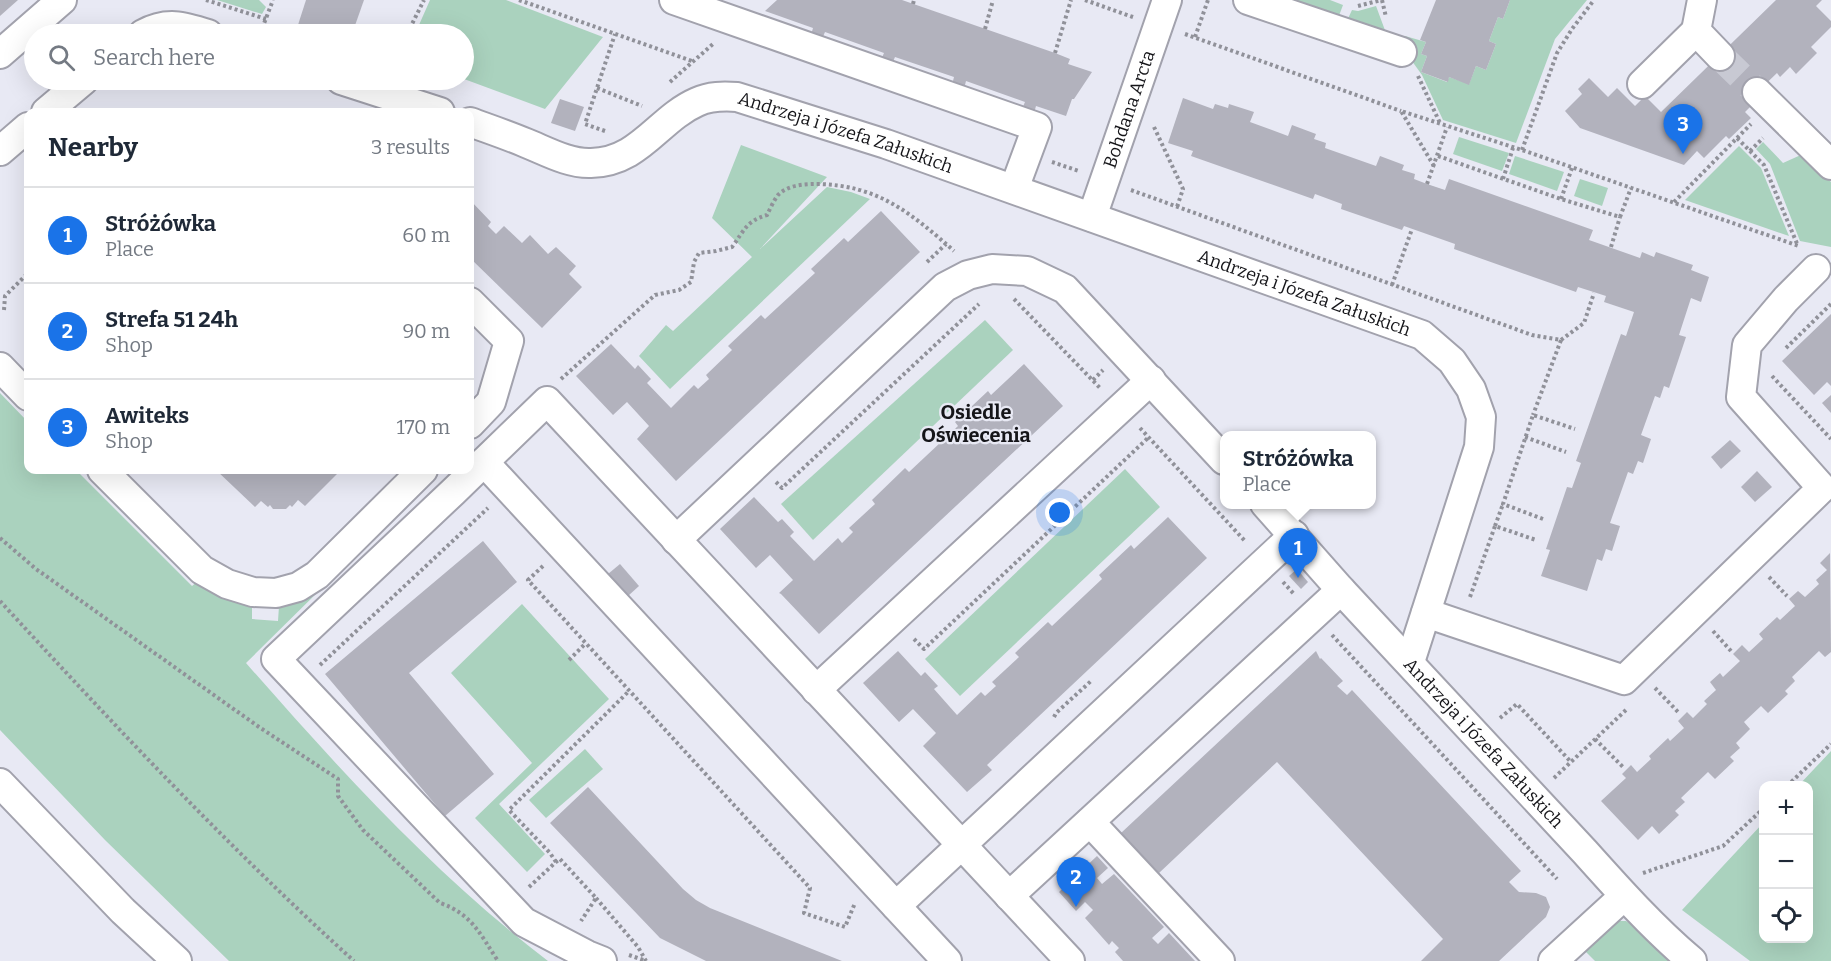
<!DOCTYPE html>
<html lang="en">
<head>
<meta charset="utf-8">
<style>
  :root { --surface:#fff; --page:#f2f2f3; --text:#1f2937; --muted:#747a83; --line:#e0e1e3; --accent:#1a73e8 }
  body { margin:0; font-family:Bitter,serif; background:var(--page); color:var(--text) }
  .controls { position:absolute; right:18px; bottom:18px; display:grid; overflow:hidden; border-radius:12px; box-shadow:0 6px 24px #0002 }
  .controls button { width:54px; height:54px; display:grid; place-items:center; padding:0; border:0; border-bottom:2px solid var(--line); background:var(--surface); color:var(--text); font:30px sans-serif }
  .you { position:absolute; left:1060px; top:513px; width:21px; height:21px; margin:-15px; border:4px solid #fff; border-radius:50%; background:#1a73e8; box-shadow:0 0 0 9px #1a73e833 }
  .badge { display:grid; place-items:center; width:39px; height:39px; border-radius:50%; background:var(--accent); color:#fff; font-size:20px; font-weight:700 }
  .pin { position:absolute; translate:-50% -50px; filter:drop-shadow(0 2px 3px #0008) }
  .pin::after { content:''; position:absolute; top:32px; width:21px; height:18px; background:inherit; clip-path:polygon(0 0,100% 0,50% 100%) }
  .popup { position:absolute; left:1220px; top:431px; width:156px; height:78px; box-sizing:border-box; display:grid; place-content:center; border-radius:12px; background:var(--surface); filter:drop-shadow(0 2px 4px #0005); font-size:20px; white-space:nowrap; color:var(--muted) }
  .popup b { font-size:22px; color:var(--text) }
  .popup::after { content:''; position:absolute; left:50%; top:100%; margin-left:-12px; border:12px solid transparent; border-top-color:var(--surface) }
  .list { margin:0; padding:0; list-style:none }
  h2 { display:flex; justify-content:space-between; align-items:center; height:78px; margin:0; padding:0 24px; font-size:26px }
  h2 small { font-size:20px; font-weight:400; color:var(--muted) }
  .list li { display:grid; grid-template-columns:39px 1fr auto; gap:18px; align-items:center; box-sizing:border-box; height:96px; padding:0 24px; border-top:2px solid var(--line) }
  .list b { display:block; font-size:22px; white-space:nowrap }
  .list p { margin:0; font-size:20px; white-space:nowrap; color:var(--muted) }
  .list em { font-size:20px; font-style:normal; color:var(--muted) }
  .icon { flex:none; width:33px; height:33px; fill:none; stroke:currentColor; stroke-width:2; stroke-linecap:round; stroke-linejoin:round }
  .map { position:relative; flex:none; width:1831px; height:961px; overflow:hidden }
  .search { position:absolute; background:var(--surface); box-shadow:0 6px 24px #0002; left:24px; top:24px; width:450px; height:66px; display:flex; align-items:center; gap:15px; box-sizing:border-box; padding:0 21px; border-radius:33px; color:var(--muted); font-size:22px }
  .panel { position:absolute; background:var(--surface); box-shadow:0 6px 24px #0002; left:24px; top:108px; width:450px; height:366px; border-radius:12px }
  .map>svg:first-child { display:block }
  .green { fill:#aad2be }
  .building { fill:#b2b2bd }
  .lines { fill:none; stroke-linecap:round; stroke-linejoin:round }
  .minor-tunnel { stroke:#c8c9d3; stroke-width:28; stroke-dasharray:28 14; stroke-linecap:butt }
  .minor-casing { stroke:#a2a2ad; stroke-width:32 }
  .path { stroke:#909199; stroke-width:4; stroke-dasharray:3 3; stroke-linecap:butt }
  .minor { stroke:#fff; stroke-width:28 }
  .labels { text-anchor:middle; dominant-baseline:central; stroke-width:4.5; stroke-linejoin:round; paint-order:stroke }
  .street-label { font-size:18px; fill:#151519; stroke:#e8e9f4 }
  .neighbourhood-label { font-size:20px; font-weight:bold; fill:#151519; stroke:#e8e9f4 }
</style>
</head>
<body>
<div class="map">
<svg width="1831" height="961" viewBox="0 0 1831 961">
  <rect width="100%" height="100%" fill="#e8e9f4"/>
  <g class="green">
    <polygon points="217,0 259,0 266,7 262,14"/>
    <polygon points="430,0 506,0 603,37 545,109 464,79 464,34 415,34"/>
    <polygon points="1292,0 1330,0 1343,5 1337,21"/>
    <polygon points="1510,0 1587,0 1555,39 1516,143 1443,120 1422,75 1399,43 1405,36 1426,42 1421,54 1427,56 1421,72 1447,82 1449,77 1469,84 1476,66 1486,70 1496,44 1489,41 1498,17 1503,19"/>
    <polygon points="1376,6 1386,33 1345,25 1352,10 1358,11"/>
    <polygon points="1459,137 1509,153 1502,171 1453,154"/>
    <polygon points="1763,142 1783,163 1803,154 1831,182 1831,247 1800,241 1770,164 1756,149"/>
    <polygon points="741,145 827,177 760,249 827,187 851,192 870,199 670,389 639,356 666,325 673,331 752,257 712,218"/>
    <polygon points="1739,146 1761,168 1789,236 1685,200"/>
    <polygon points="1515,156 1564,172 1557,191 1509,174"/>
    <polygon points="1580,179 1608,188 1602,206 1574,196"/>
    <polygon points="985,320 1013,350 813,540 781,504"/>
    <path d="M0 393 28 422V470H76L192 586 198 581 252 602V619L278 621 279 606 325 585 246 663C339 769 435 875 548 961H229L105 840 0 730Z"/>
    <polygon points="1125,469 1160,507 960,696 925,659"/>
    <polygon points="522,604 609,699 499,804 545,854 527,872 475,818 532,763 451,673"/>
    <polygon points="585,749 603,769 546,818 529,800"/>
    <polygon points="1831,751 1831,961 1750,961 1682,910 1763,823 1764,938 1808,938 1808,786 1799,785"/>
    <polygon points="1618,921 1626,921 1632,925 1671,961 1595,961 1582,948"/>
  </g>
  <g class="building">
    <polygon points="0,0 18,0 0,16"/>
    <polygon points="306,0 364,0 352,34 315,34 297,28"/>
    <polygon points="777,0 902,0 1055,53 1070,59 1068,64 1092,72 1074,99 1072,99 1066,116 1036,106 1034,113 1022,109 1025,102 966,81 964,89 952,85 954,77 895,57 892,64 881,60 884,53 825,32 822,39 811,35 813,28 765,11"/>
    <polygon points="1436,0 1510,0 1503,19 1498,17 1489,41 1496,44 1486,70 1476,66 1469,85 1449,77 1448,82 1421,72 1427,56 1421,54 1426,42 1420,40"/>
    <polygon points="1776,0 1822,0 1816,6 1831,21 1831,27 1811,47 1817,53 1796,74 1790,67 1780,77 1777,73 1750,99 1754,103 1745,112 1751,118 1729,139 1726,136 1704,158 1697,151 1684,165 1580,128 1565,111 1582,94 1578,89 1589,78 1608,97 1617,88 1635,106 1645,96 1661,112"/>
    <polygon points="1183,98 1213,109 1215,104 1228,108 1229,104 1254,112 1250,122 1288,136 1292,125 1316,134 1314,139 1326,143 1325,148 1376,166 1380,156 1404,165 1402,170 1415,174 1414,179 1427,184 1445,190 1449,179 1593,230 1589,240 1640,258 1642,252 1654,257 1656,252 1693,265 1691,270 1709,277 1701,302 1691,298 1679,335 1686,337 1669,388 1664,386 1660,398 1655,396 1641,435 1651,439 1643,463 1638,461 1633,474 1628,472 1610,523 1620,526 1612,551 1606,549 1602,561 1597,559 1587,591 1541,576 1550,550 1546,549 1567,487 1572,488 1581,463 1576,461 1621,334 1626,336 1634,312 1604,302 1606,296 1578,287 1576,292 1454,249 1455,244 1404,226 1402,230 1341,209 1342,204 1315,194 1313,199 1191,156 1193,151 1168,143"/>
    <polygon points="560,99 584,107 575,131 551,123"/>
    <polygon points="470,200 491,222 488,226 496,234 504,226 522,243 530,235 548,254 556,247 576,266 569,274 582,287 542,328 470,258"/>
    <polygon points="881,211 920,252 676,481 637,439 649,426 627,402 613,415 576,376 611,344 635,369 638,365 651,379 647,383 671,408 694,385 698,389 709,379 706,375 732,350 728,346 761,315 765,319 815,273 811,269 844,238 848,242"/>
    <polygon points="1831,314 1831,386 1827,382 1814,395 1782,361"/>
    <polygon points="1024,364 1063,406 819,634 781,594 779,593 793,580 770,555 756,568 720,529 754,497 778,522 782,519 794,532 790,536 814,561 838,538 842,543 853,532 849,528 875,504 872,500 905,468 909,472 958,426 955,422 988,391 991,395"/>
    <polygon points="1831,395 1831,413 1822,403"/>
    <polygon points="1730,440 1741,451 1721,469 1711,457"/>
    <polygon points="216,470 341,470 305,506 298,500 292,507 290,505 286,509 273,509 270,505 268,507 261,501 255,507"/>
    <polygon points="1757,471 1772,487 1755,502 1741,487"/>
    <polygon points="1168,517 1207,558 987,765 992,770 967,792 923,746 936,733 913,709 899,722 863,683 898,651 921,676 925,672 938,686 934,689 957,715 981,692 985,696 996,686 992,682 1019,657 1015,653 1048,622 1052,626 1102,579 1099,575 1131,545 1134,549"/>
    <polygon points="483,541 517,582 409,673 494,774 445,816 325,674"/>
    <polygon points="1830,553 1831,652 1825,657 1819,651 1792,677 1795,681 1785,691 1788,694 1768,713 1761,706 1744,722 1750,729 1736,743 1740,748 1730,757 1734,761 1715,779 1708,772 1681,798 1685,802 1675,811 1679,815 1659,834 1652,826 1638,840 1601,801 1626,778 1622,774 1631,765 1637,772 1651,759 1649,756 1668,738 1670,741 1684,728 1678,721 1687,712 1693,718 1707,704 1704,701 1716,690 1710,682 1720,673 1723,677 1740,661 1733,654 1742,645 1749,652 1763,639 1759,634 1777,617 1780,620 1795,606 1789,599 1798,591 1805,597 1819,584 1816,580 1827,570 1820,563"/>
    <polygon points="620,564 639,586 628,596 608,574"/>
    <polygon points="1297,569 1308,582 1301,589 1289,576"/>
    <polygon points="1316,651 1320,659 1321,658 1343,681 1337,686 1347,695 1352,690 1521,871 1509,882 1519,892 1536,893 1546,897 1550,907 1546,917 1499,961 1421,961 1443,939 1277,762 1159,873 1121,833"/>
    <polygon points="588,787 683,889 696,900 710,908 842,961 706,961 660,938 550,823"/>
    <polygon points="1097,856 1108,868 1097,878 1102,884 1114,874 1164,927 1152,938 1158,944 1169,933 1195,961 1123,961 1115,952 1119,948 1112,941 1109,945 1085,918 1093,910 1085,902 1076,911 1059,892"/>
  </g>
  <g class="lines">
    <polyline class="minor-tunnel" points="1720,56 1757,92"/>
    <g class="minor-casing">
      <g id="minor">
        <polyline points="674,0 1037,127 1014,189"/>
        <polyline points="1248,0 1402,52"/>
        <polyline points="1702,0 1696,31 1720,56"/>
        <path d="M143 34C167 21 183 26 208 34"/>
        <polyline points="0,54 62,0"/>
        <polyline points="341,80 440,112"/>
        <polyline points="1642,84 1696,31"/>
        <polyline points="1757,92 1831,165"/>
        <polyline points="46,112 84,80"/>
        <path id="s1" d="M470 122C489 129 507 135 526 143 546 151 569 164 591 163 640 162 658 119 697 102 710 96 723 96 737 97L886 144 1422 335 1452 361 1471 389 1481 417 1479 447 1410 662"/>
        <polyline points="0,151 28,127"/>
        <path id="s2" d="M1092 217 1167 0"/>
        <polyline points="470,302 509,341 491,402 470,424"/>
        <polyline points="0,367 28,396"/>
        <polyline points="484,462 947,961"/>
        <polyline points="102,470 202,570 227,584 253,592 276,593 298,587 317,575 423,470"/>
        <path id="s3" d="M1265 504 1341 590 1585 852C1619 890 1653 928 1692 961"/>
        <polyline points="676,540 945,287 968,275 992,269 1027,271 1065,289 1224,460"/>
        <polyline points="1426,613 1624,680 1822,488 1741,397 1747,345 1786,299 1816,269"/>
        <polyline points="816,690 1151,380"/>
        <polyline points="0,783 123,911 177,961"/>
        <polyline points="1090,822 1220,961"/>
        <polyline points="1009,896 1341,590"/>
        <polyline points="896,906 1294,535"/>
        <polyline points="602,961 587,955 524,922 276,659 453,492 547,401 1070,961"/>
        <polyline points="1553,961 1624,896"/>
      </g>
    </g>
    <g class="path">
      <polyline points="206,0 266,19"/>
      <polyline points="519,0 692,61"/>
      <polyline points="1085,0 1133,17"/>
      <polyline points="1382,0 1386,17"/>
      <polyline points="913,4 914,0"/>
      <polyline points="1358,6 1381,0"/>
      <polyline points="985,29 993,0"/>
      <polyline points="260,34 273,0"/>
      <polyline points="407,34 424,0"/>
      <polyline points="1185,34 1401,111"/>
      <polyline points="1195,37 1208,0"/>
      <polyline points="1055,53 1071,0"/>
      <polyline points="1418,76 1440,123"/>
      <polyline points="670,82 714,43"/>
      <polyline points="597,88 642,106"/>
      <polyline points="1154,127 1183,189 1177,207"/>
      <polyline points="605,131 585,124 615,34"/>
      <polyline points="1737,138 1751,124"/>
      <polyline points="1522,150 1557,53 1572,29 1594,0"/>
      <polyline points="1750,151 1763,138"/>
      <polyline points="1438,156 1561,199 1620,217 1631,188"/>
      <polyline points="1052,162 1079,171"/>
      <polyline points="1434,166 1401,111 1522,150 1799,246"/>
      <polyline points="1503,179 1513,148"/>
      <polyline points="1427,184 1447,127"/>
      <polyline points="1131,190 1532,335 1561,340 1533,415"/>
      <polyline points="1561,199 1572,168"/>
      <polyline points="1674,202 1737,138 1764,165 1798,246"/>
      <polyline points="1611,247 1620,217"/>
      <polyline points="927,262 946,244"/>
      <polyline points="1392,285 1412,229"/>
      <polyline points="1014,299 1101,389"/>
      <polyline points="4,310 5,296 28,273"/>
      <polyline points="1561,340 1584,323 1594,293"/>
      <polyline points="1786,348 1831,304"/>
      <polyline points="1772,376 1831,439"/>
      <path d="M561 379 655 295 679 290 691 282 694 262 699 253 716 251 732 247C744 231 746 221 767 215 770 209 774 200 778 195 788 185 804 184 817 184 878 185 911 213 954 251"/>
      <polyline points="1093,380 1103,370"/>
      <polyline points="1140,428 1245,541"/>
      <polyline points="1525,437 1566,452"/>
      <polyline points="776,482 782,488 979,304"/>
      <polyline points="1543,519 1503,504 1533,415 1575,429"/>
      <polyline points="1495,526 1503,504"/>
      <path d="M0 538 36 569 259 727 338 779V796L363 830 440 903C472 914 480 934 498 961"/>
      <polyline points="543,566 528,580 810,888 804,913 845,927 855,903"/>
      <polyline points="1769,577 1787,596"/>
      <polyline points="1283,582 1294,594"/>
      <polyline points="1470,597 1495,526 1536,540"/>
      <path d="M0 601C114 725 229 848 354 961"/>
      <polyline points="1713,631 1731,651"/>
      <polyline points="1332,635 1557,879"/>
      <polyline points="914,639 924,649 1149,437"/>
      <polyline points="569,660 586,643"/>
      <polyline points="320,665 488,508"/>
      <polyline points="1655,688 1679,713"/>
      <polyline points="1054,717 1056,713 1091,681"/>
      <polyline points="1500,718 1517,704 1571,762"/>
      <polyline points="1595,739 1623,767"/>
      <polyline points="1554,778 1627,709"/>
      <polyline points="1787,786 1831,744"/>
      <polyline points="556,862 550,853 509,810 629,691"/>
      <polyline points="1643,873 1723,846 1764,808"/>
      <polyline points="529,887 556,862 560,859 596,898 581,921"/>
      <polyline points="596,898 638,947 646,961"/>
      <polyline points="629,955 646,961"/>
    </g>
    <use href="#minor" class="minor"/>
  </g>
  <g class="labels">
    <g class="street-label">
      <text stroke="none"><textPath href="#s2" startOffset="114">Bohdana Arcta</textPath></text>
      <text stroke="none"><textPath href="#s1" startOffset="408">Andrzeja i Józefa Załuskich</textPath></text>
      <text stroke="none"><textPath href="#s1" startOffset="894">Andrzeja i Józefa Załuskich</textPath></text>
      <text stroke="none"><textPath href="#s3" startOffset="324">Andrzeja i Józefa Załuskich</textPath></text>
    </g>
    <g class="neighbourhood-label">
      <text x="976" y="412">Osiedle<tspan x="976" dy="23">Oświecenia</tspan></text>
    </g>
  </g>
</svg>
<div class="controls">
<button>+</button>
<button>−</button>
<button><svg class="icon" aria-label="locate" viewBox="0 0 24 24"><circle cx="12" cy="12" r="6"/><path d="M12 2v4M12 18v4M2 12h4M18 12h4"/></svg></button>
</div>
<div class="you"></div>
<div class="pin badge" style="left:1298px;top:578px">1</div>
<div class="popup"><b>Stróżówka</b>Place</div>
<div class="pin badge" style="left:1076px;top:907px">2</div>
<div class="pin badge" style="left:1683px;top:154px">3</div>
<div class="search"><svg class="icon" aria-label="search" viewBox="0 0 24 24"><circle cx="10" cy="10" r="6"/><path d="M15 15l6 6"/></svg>Search here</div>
<section class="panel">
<h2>Nearby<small>3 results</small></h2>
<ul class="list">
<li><span class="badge">1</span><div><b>Stróżówka</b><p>Place</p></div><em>60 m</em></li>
<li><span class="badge">2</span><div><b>Strefa 51 24h</b><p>Shop</p></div><em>90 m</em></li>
<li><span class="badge">3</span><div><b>Awiteks</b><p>Shop</p></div><em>170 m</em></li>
</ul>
</section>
</div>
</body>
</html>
